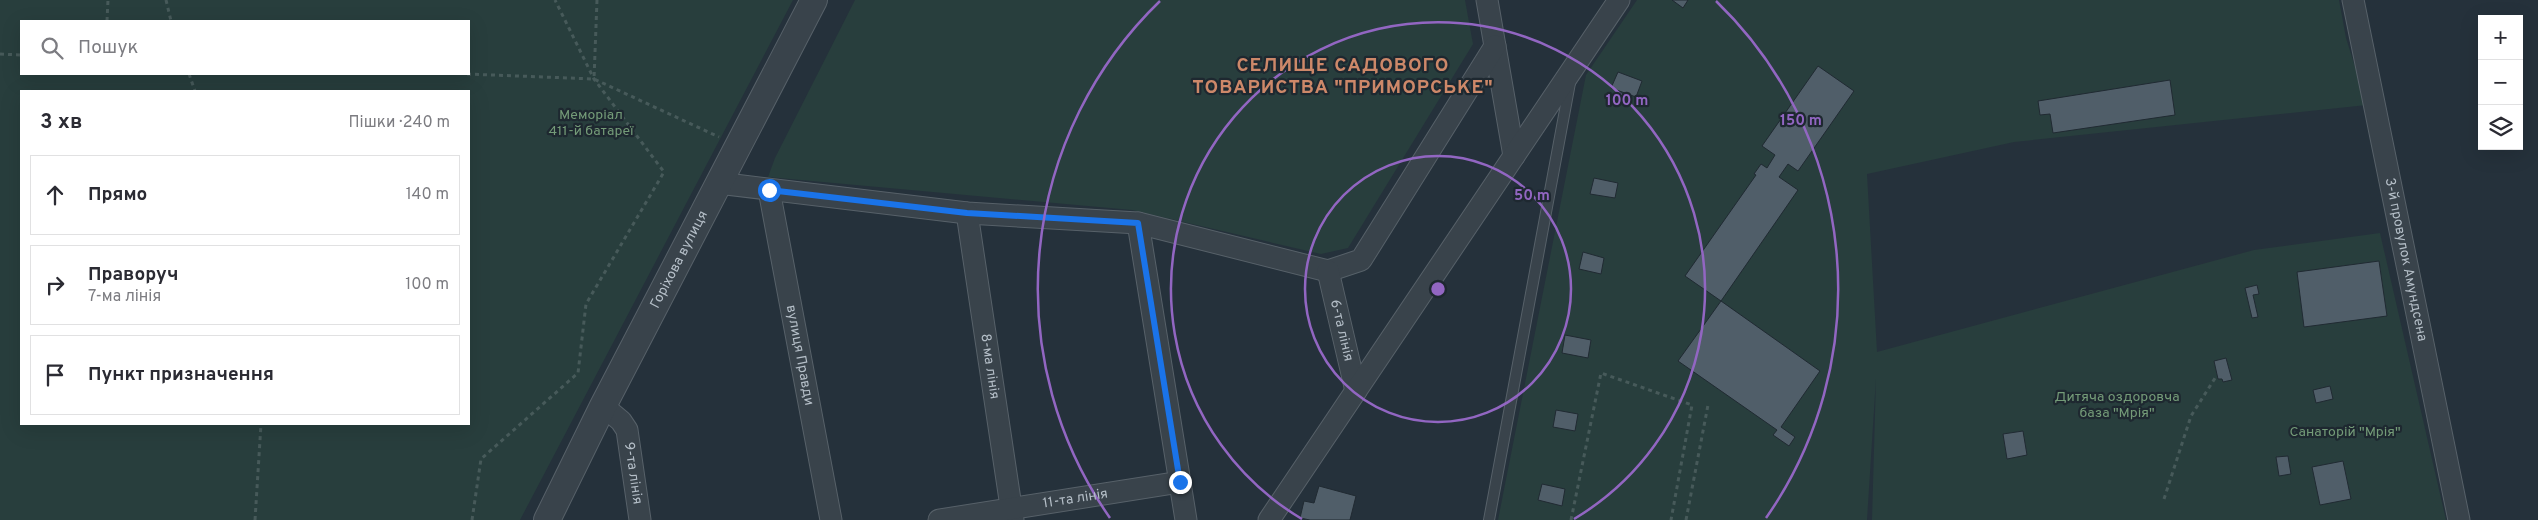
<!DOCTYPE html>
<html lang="uk">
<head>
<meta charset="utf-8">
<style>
  :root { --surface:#fff; --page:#f7f7f7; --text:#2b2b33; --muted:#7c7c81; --line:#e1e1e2 }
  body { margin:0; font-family:Overpass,sans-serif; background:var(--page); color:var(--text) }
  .controls { position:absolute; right:15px; top:15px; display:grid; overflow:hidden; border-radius:0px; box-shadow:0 5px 20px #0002 }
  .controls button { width:45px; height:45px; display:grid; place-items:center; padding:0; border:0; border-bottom:1px solid var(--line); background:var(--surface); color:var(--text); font:25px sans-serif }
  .stop { position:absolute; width:15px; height:15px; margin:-11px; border:4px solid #1a73e8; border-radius:50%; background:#fff }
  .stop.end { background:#1a73e8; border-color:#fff; box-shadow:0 1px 5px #0008 }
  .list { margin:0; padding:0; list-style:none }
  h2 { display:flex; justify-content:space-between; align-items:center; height:65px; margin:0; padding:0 20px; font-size:21px }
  h2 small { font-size:16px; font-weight:400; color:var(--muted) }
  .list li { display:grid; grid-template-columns:32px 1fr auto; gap:15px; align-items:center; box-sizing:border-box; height:80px; margin:0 10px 10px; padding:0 10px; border:1px solid var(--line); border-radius:0px }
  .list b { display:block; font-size:19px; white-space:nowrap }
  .list p { margin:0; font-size:16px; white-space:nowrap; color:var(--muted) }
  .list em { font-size:16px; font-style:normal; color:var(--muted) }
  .icon { flex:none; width:28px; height:28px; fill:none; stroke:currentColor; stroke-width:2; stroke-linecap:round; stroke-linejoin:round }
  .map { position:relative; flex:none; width:2538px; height:520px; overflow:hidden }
  .search { position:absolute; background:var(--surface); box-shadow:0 5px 20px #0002; left:20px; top:20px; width:450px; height:55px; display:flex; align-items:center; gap:12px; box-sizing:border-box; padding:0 18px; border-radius:0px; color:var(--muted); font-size:19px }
  .panel { position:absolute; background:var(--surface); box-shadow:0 5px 20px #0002; left:20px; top:90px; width:450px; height:335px; border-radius:0px }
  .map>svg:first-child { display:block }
  .green { fill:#283e3d; fill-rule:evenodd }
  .building { fill:#505e69; stroke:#202a32 }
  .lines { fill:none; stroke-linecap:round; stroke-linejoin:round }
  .service-casing { stroke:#576169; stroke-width:12 }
  .minor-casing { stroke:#576169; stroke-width:23 }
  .tertiary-casing { stroke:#576169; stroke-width:28 }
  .path { stroke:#475a5a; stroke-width:3; stroke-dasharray:4 4; stroke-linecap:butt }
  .service { stroke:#39434b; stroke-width:10 }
  .minor { stroke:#39434b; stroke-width:21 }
  .tertiary { stroke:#39434b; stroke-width:26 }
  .route { stroke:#1a73e8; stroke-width:6 }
  .ring { fill:none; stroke:#9266c2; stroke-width:2.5 }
  .labels { text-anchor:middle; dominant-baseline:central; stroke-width:4.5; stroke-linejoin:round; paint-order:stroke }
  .park-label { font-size:14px; fill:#749b78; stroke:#1e2830 }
  .street-label { font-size:14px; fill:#b4bec7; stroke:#1e2830 }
  .district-label { font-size:19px; font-weight:bold; letter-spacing:1px; fill:#cd8869; stroke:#1e2830 }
  .centre { fill:#9266c2; stroke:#1e2830; stroke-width:2.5 }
  .ring-label { font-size:15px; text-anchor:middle; font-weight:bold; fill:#9266c2; stroke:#1e2830; stroke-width:4.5; stroke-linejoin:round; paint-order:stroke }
</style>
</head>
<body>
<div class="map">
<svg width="2538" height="520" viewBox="0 0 2538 520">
  <rect width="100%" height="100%" fill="#25313b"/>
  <g class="green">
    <path d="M0 0H793L520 520H0ZM21 21H469V74H21ZM21 91H469V424H21Z"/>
    <polygon points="855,0 1465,0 1473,44 1348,248 1321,254 1132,210 768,177 775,158"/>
    <polygon points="1637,0 2339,0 2346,38 2367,105 2014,142 1867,174 1877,352 2254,250 2380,233 2446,520 1872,520 1876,378 1867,520 1498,520 1586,75"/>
  </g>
  <g class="building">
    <polygon points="1672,0 1688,0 1683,8"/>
    <polygon points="1818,66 1854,91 1798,171 1788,164 1779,177 1798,190 1721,301 1685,276 1756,175 1754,174 1761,164 1767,168 1775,155 1762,146"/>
    <polygon points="1618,72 1642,81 1636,97 1611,88"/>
    <polygon points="2170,80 2175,115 2053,133 2050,114 2040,115 2038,101"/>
    <polygon points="1594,178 1618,183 1615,198 1590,194"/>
    <polygon points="1583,252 1604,258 1601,274 1579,269"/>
    <polygon points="2379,261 2387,316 2304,327 2297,272"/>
    <polygon points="2257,285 2259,294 2253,295 2258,317 2252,318 2245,288"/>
    <polygon points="1721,301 1820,371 1781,427 1795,437 1789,446 1773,435 1777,430 1678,361"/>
    <polygon points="1565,335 1591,340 1588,358 1562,353"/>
    <polygon points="2226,358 2232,380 2223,382 2222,379 2218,379 2214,361"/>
    <polygon points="2330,386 2333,399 2316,403 2313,390"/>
    <polygon points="1556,410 1578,414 1575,431 1553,427"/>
    <polygon points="2023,431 2027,455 2007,459 2003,434"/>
    <polygon points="2288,456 2291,474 2279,476 2276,457"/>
    <polygon points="2343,461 2351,499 2320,505 2312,467"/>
    <polygon points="1542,484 1565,489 1562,506 1538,500"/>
    <polygon points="1319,486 1356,496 1350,520 1310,520 1300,518 1304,501 1314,503"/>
  </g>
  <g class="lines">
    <g class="service-casing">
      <polyline id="service" points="1489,520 1570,83"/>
    </g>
    <g class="minor-casing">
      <g id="minor">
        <polyline points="1487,0 1514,156"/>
        <path id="s1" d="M2353 0 2459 520"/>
        <polyline points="718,183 967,213 1138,223 1328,271 1361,260 1495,46"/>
        <path id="s2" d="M769 190 831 520"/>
        <path id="s3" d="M967 213 1013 520"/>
        <polyline points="1138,223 1186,520"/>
        <path id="s4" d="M1328 271 1356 391"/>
        <path id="s5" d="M603 406 621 421 627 430 640 520"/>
        <path id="s6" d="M939 520 1180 482"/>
        <polyline points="1269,520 1619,0"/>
      </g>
    </g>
    <g class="tertiary-casing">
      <g id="tertiary">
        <path id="s7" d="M547 520 603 406 814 0"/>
      </g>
    </g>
    <g class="path">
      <polyline points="166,0 171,21"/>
      <polyline points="597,0 594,79 719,137"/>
      <polyline points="107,21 108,0"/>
      <polyline points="0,54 21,55"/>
      <polyline points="189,74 195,91"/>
      <polyline points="467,74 594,79"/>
      <polyline points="2164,499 2191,416 2217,375"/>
      <polyline points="255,520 261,424"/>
      <polyline points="472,520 481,459 578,373 586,304 664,172 594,79 555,0"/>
      <polyline points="1571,520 1601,373 1692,405 1671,520"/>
      <polyline points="1686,520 1708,405"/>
    </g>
    <use href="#service" class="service"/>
    <use href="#minor" class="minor"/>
    <use href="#tertiary" class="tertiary"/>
  </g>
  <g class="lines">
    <polyline class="route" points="769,190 967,213 1138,223 1180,482"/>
  </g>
  <g class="ring">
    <circle cx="1438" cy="289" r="133"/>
    <path d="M1302 519A267 267 0 1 1 1574 519"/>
    <path d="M1110 518A400 400 0 0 1 1160 1M1716 1A400 400 0 0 1 1766 518"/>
  </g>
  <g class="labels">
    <g class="park-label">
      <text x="591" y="115">Меморіал<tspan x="591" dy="16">411-й батареї</tspan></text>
      <text x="2117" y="397">Дитяча оздоровча<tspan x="2117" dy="16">база "Мрія"</tspan></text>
      <text x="2345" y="432">Санаторій "Мрія"</text>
    </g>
    <g class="street-label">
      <text stroke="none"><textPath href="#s7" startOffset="292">Горіхова вулиця</textPath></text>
      <text stroke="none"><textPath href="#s1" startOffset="265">3-й провулок Амундсена</textPath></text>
      <text stroke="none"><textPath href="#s4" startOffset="61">6-та лінія</textPath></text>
      <text stroke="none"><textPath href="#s2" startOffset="168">вулиця Правди</textPath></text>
      <text stroke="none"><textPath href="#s3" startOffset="155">8-ма лінія</textPath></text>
      <text stroke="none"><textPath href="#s5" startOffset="78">9-та лінія</textPath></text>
      <text stroke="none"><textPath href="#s6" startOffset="138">11-та лінія</textPath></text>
    </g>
    <g class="district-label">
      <text x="1343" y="66">СЕЛИЩЕ САДОВОГО<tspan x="1343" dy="22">ТОВАРИСТВА "ПРИМОРСЬКЕ"</tspan></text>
    </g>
  </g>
  <circle cx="1438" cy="289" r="8" class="centre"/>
  <g class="ring-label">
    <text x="1627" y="105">100 m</text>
    <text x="1801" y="125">150 m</text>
    <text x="1532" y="200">50 m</text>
  </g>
</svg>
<div class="controls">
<button>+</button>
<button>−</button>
<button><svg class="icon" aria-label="layers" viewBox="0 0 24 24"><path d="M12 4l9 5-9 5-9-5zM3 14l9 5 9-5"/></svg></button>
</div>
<div class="stop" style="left:769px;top:190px"></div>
<div class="stop end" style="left:1180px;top:482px"></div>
<div class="search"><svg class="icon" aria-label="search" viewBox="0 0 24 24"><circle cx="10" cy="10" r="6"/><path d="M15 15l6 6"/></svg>Пошук</div>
<section class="panel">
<h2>3 хв<small>Пішки · 240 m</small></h2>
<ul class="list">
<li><svg class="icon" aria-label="ahead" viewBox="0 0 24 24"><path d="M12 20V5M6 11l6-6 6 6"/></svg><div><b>Прямо</b></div><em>140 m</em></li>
<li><svg class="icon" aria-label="right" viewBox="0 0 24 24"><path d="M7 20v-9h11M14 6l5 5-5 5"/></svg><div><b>Праворуч</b><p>7-ма лінія</p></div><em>100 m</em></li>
<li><svg class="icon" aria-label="arrive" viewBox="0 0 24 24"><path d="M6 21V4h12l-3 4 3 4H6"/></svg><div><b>Пункт призначення</b></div></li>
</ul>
</section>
</div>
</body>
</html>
